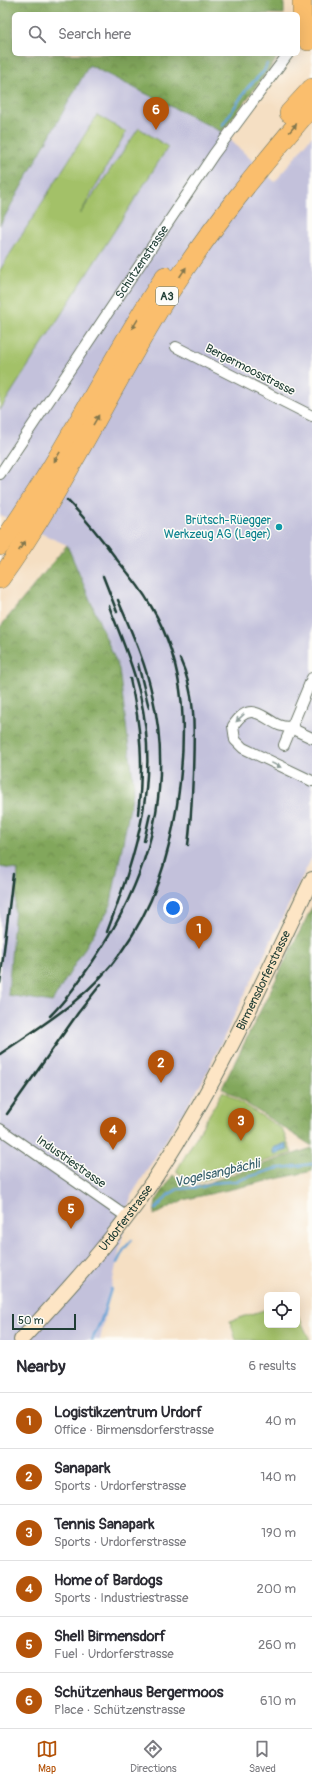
<!DOCTYPE html>
<html lang="en">
<head>
<meta charset="utf-8">
<style>
  :root { --surface:#fff; --page:#f2f2f3; --text:#2b2b33; --muted:#7c7c81; --line:#e1e1e2; --accent:#b45309 }
  body { margin:0; font-family:Pangolin,sans-serif; background:var(--page); color:var(--text) }
  .controls { position:absolute; right:12px; bottom:12px; display:grid; overflow:hidden; border-radius:6px; box-shadow:0 4px 16px #0002 }
  .controls button { width:36px; height:36px; display:grid; place-items:center; padding:0; border:0; border-bottom:1px solid var(--line); background:var(--surface); color:var(--text); font:20px sans-serif }
  .scale { position:absolute; left:12px; bottom:10px; width:64px; box-sizing:border-box; padding-left:4px; border:2px solid #1f3d34; border-top:0; font-size:11px; line-height:14px; white-space:nowrap; color:#1f3d34; -webkit-text-stroke:3px #fdfcf7; paint-order:stroke }
  .you { position:absolute; left:173px; top:908px; width:14px; height:14px; margin:-10px; border:3px solid #fff; border-radius:50%; background:#1a73e8; box-shadow:0 0 0 6px #1a73e833 }
  .badge { display:grid; place-items:center; width:26px; height:26px; border-radius:50%; background:var(--accent); color:#fff; font-size:13px; font-weight:700 }
  .pin { position:absolute; translate:-50% -33px; filter:drop-shadow(0 1px 2px #0008) }
  .pin::after { content:''; position:absolute; top:21px; width:14px; height:12px; background:inherit; clip-path:polygon(0 0,100% 0,50% 100%) }
  .list { margin:0; padding:0; list-style:none }
  h2 { display:flex; justify-content:space-between; align-items:center; height:52px; margin:0; padding:0 16px; font-size:17px }
  h2 small { font-size:13px; font-weight:400; color:var(--muted) }
  .list li { display:grid; grid-template-columns:26px 1fr auto; gap:12px; align-items:center; box-sizing:border-box; height:56px; padding:0 16px; border-top:1px solid var(--line) }
  .list b { display:block; font-size:15px; white-space:nowrap }
  .list p { margin:0; font-size:13px; white-space:nowrap; color:var(--muted) }
  .list em { font-size:13px; font-style:normal; color:var(--muted) }
  .icon { flex:none; width:22px; height:22px; fill:none; stroke:currentColor; stroke-width:2; stroke-linecap:round; stroke-linejoin:round }
  .map { position:relative; flex:none; width:312px; height:1340px; overflow:hidden }
  .search { position:absolute; background:var(--surface); box-shadow:0 4px 16px #0002; left:12px; right:12px; top:12px; height:44px; display:flex; align-items:center; gap:10px; box-sizing:border-box; padding:0 14px; border-radius:6px; color:var(--muted); font-size:15px }
  .sheet { height:388px; background:var(--surface) }
  nav { display:flex; justify-content:space-around; align-items:center; box-sizing:border-box; height:56px; border-top:1px solid var(--line); background:var(--surface); font-size:11px; color:var(--muted) }
  nav a { display:grid; justify-items:center; gap:2px }
  nav .on { color:var(--accent) }
  .map>svg:first-child { display:block }
  .industrial { fill:#c3c1db }
  .forest { fill:url(#forest-crowns); stroke:#507248 }
  .pitch { fill:#a3c168; stroke:#617f4e }
  .water { fill:url(#water-ripples); stroke:#406f84 }
  .lines { fill:none; stroke-linecap:round; stroke-linejoin:round }
  .stream { stroke:#62a1d4; stroke-width:2.5 }
  .minor-casing { stroke:#6a7666; stroke-width:12 }
  .secondary-casing { stroke:#6a7666; stroke-width:16 }
  .motorway-casing { stroke:#6a7666; stroke-width:20 }
  .minor { stroke:#fff; stroke-width:10 }
  .secondary { stroke:#fde5c5; stroke-width:14 }
  .motorway { stroke:#fabe6d; stroke-width:19 }
  .rail { stroke:#1f3d34; stroke-width:2.5 }
  .oneway { fill:#82774e }
  .oneway2 { fill:#8f9e9a }
  .culture-dot { fill:#0f9aa8; stroke:#fdfcf7; stroke-width:1.5 }
  .labels { text-anchor:middle; dominant-baseline:central; stroke-width:3; stroke-linejoin:round; paint-order:stroke }
  .shield { fill:#fdfcf7; stroke:#62766e; stroke-width:1 }
  .shield-label { font-size:11px; font-weight:bold; fill:#1f3d34 }
  .street-label { font-size:12px; fill:#1f3d34; stroke:#fdfcf7 }
  .culture-label { font-size:12px; fill:#0d838f; stroke:#fdfcf7; text-anchor:end }
  .water-label { font-size:13px; font-style:italic; fill:#36606c; stroke:#fdfcf7 }
</style>
</head>
<body>
<div class="map">
<svg width="312" height="1340" viewBox="0 0 312 1340">
  <defs>
    <pattern id="forest-crowns" width="20" height="18" patternUnits="userSpaceOnUse"><rect width="20" height="18" fill="#82a75c"/><path d="M2 6a3 3 0 1 1 6 0M12 15a3 3 0 1 1 6 0" fill="none" stroke="#6a894d"/></pattern>
    <pattern id="water-ripples" width="26" height="14" patternUnits="userSpaceOnUse"><rect width="26" height="14" fill="#62a1d4"/><path d="M2 4q2-2 4 0t4 0M15 11q2-2 4 0t4 0" fill="none" stroke="#5084ad"/></pattern>
  </defs>
  <rect width="100%" height="100%" fill="#fdfcf7"/>
  <filter id="ink" filterUnits="userSpaceOnUse"><feTurbulence type="fractalNoise" baseFrequency=".025" numOctaves="2"/><feDisplacementMap in="SourceGraphic" scale="8" xChannelSelector="R" yChannelSelector="G"/><feConvolveMatrix kernelMatrix="1 2 1 2 8 2 1 2 1" color-interpolation-filters="sRGB"/></filter>
  <filter id="wash" filterUnits="userSpaceOnUse"><feTurbulence type="fractalNoise" baseFrequency=".012" numOctaves="4" result="noise"/><feDisplacementMap in="SourceGraphic" scale="16" xChannelSelector="R" yChannelSelector="G"/><feGaussianBlur stdDeviation="0.9" result="paint"/><feColorMatrix in="noise" values="0 0 0 0 0 0 0 0 0 0 0 0 0 0 0 0 0 1.4 0 .05"/><feComposite in="paint" operator="in"/></filter>
  <g filter="url(#wash)">
    <rect width="100%" height="100%" fill="#f5dfc3"/>
    <polygon class="industrial" points="89,65 222,132 275,182 312,136 312,857 202,1082 131,1196 100,1340 0,1340 0,867 18,870 8,994 67,545 0,515 0,225"/>
    <g class="forest">
      <polygon points="0,0 284,0 284,14 14,14 14,54 278,54 274,63 222,132 89,65 0,225"/>
      <polygon points="67,545 119,669 134,787 110,907 52,1002 8,995 18,870 0,867 0,627"/>
      <polygon points="312,907 312,1146 222,1088"/>
      <polygon points="312,1148 312,1171 183,1200 154,1215 156,1201 173,1175 192,1188"/>
    </g>
    <g class="pitch">
      <polygon points="97,115 126,132 80,214 139,128 168,147 0,410 0,270"/>
      <polygon points="223,1091 282,1129 292,1153 256,1164 255,1166 253,1165 198,1182 196,1181 195,1183 177,1172 177,1170"/>
      <polygon points="267,1309 267,1325 297,1325 297,1313 310,1340 236,1340 230,1321"/>
    </g>
    <polygon class="water" points="286,1143 288,1150 275,1154 273,1153 273,1148"/>
    <g class="lines">
      <g class="stream">
        <polyline points="222,126 248,87 264,71 267,64"/>
        <polyline points="156,1209 168,1195 178,1189 202,1187 212,1183 236,1181 274,1169 312,1164"/>
        <polyline points="117,1263 124,1249 132,1240"/>
        <polyline points="92,1340 101,1321 111,1289"/>
      </g>
    </g>
  </g>
  <g filter="url(#ink)">
    <g class="lines">
      <g class="minor-casing">
        <g id="minor">
          <polyline points="176,347 312,416"/>
          <path id="s1" d="M0 474 214 154 288 54"/>
          <path d="M312 738 297 731 292 726C270 733 255 691 233 726L235 740 243 748 312 781"/>
          <polyline points="284,745 312,678"/>
          <polyline points="0,1129 127,1217"/>
        </g>
      </g>
      <g class="secondary-casing">
        <g id="secondary">
          <path id="s2" d="M21 1340C74 1283 128 1223 169 1156 225 1068 267 972 312 879"/>
        </g>
      </g>
      <g class="motorway-casing">
        <g id="motorway">
          <polyline points="302,0 302,18 308,41"/>
          <polyline points="289,113 312,88"/>
          <path d="M0 546C62 460 107 364 165 276"/>
          <path d="M0 579C64 490 110 388 168 295 210 228 261 167 312 106"/>
        </g>
      </g>
      <use href="#minor" class="minor"/>
      <use href="#secondary" class="secondary"/>
      <use href="#motorway" class="motorway"/>
      <g class="rail">
        <polyline points="103,576 117,612"/>
        <path d="M180 659C197 696 194 735 193 774 192 798 191 822 188 845"/>
        <polyline points="138,664 149,708"/>
        <path d="M130 679C141 726 144 766 138 814"/>
        <polyline points="144,841 150,814"/>
        <path d="M107 932C137 851 160 782 140 695 133 664 120 635 109 606"/>
        <polyline points="0,983 13,874"/>
        <path d="M50 1016C67 999 80 980 93 961 148 880 175 791 152 694 145 661 131 631 118 600"/>
        <path d="M0 1054C44 1024 90 997 121 952 154 906 168 861 177 805 187 737 188 668 151 606 142 590 130 575 118 561 102 539 86 519 67 500"/>
        <polyline points="7,1114 78,1013 101,984"/>
      </g>
    </g>
    <defs><path id="oneway-solid" d="M-6-.8H1V-3.2L6.5 0L1 3.2V.8H-6Z"/></defs>
    <g class="oneway">
      <use href="#oneway-solid" transform="translate(293 128) rotate(-50)"/>
      <use href="#oneway-solid" transform="translate(183 272) rotate(-56)"/>
      <use href="#oneway-solid" transform="translate(135 324) rotate(122)"/>
      <use href="#oneway-solid" transform="translate(96 420) rotate(-60)"/>
      <use href="#oneway-solid" transform="translate(57 457) rotate(121)"/>
      <use href="#oneway-solid" transform="translate(22 546) rotate(-56)"/>
    </g>
    <g class="oneway2">
      <use href="#oneway-solid" transform="translate(240 718) rotate(136)"/>
      <use href="#oneway-solid" transform="translate(276 765) rotate(26)"/>
    </g>
  </g>
  <circle class="culture-dot" cx="279" cy="527" r="4"/>
  <g class="labels">
    <rect class="shield" x="156" y="287" width="22" height="18" rx="3"/>
    <g class="shield-label">
      <text x="167" y="296">A3</text>
    </g>
    <g class="street-label">
      <text stroke="none"><textPath href="#s1" startOffset="255">Schützenstrasse</textPath></text>
      <text transform="translate(250 370) rotate(27)">Bergermoosstrasse</text>
      <text stroke="none"><textPath href="#s2" startOffset="436">Birmensdorferstrasse</textPath></text>
      <text transform="translate(71 1162) rotate(35)">Industriestrasse</text>
      <text stroke="none"><textPath href="#s2" startOffset="161">Urdorferstrasse</textPath></text>
    </g>
    <g class="culture-label">
      <text x="271" y="520">Brütsch-Rüegger<tspan x="271" dy="14">Werkzeug AG (Lager)</tspan></text>
    </g>
    <g class="water-label">
      <text transform="translate(217 1173) rotate(-13)">Vogelsangbächli</text>
    </g>
  </g>
</svg>
<div class="controls">
<button><svg class="icon" aria-label="locate" viewBox="0 0 24 24"><circle cx="12" cy="12" r="6"/><path d="M12 2v4M12 18v4M2 12h4M18 12h4"/></svg></button>
</div>
<div class="scale">50 m</div>
<div class="you"></div>
<div class="pin badge" style="left:199px;top:949px">1</div>
<div class="pin badge" style="left:161px;top:1083px">2</div>
<div class="pin badge" style="left:241px;top:1141px">3</div>
<div class="pin badge" style="left:113px;top:1150px">4</div>
<div class="pin badge" style="left:71px;top:1229px">5</div>
<div class="pin badge" style="left:156px;top:130px">6</div>
<div class="search"><svg class="icon" aria-label="search" viewBox="0 0 24 24"><circle cx="10" cy="10" r="6"/><path d="M15 15l6 6"/></svg>Search here</div>
</div>
<section class="sheet">
<h2>Nearby<small>6 results</small></h2>
<ul class="list">
<li><span class="badge">1</span><div><b>Logistikzentrum Urdorf</b><p>Office · Birmensdorferstrasse</p></div><em>40 m</em></li>
<li><span class="badge">2</span><div><b>Sanapark</b><p>Sports · Urdorferstrasse</p></div><em>140 m</em></li>
<li><span class="badge">3</span><div><b>Tennis Sanapark</b><p>Sports · Urdorferstrasse</p></div><em>190 m</em></li>
<li><span class="badge">4</span><div><b>Home of Bardogs</b><p>Sports · Industriestrasse</p></div><em>200 m</em></li>
<li><span class="badge">5</span><div><b>Shell Birmensdorf</b><p>Fuel · Urdorferstrasse</p></div><em>260 m</em></li>
<li><span class="badge">6</span><div><b>Schützenhaus Bergermoos</b><p>Place · Schützenstrasse</p></div><em>610 m</em></li>
</ul>
</section>
<nav>
<a class="on"><svg class="icon" aria-label="map" viewBox="0 0 24 24"><path d="M3 6l6-2 6 2 6-2v14l-6 2-6-2-6 2zM9 4v14M15 6v14"/></svg>Map</a>
<a><svg class="icon" aria-label="directions" viewBox="0 0 24 24"><path d="M12 3l9 9-9 9-9-9zM9 14v-3h6M13 9l2 2-2 2"/></svg>Directions</a>
<a><svg class="icon" aria-label="saved" viewBox="0 0 24 24"><path d="M7 4h10v16l-5-4-5 4z"/></svg>Saved</a>
</nav>
</body>
</html>
